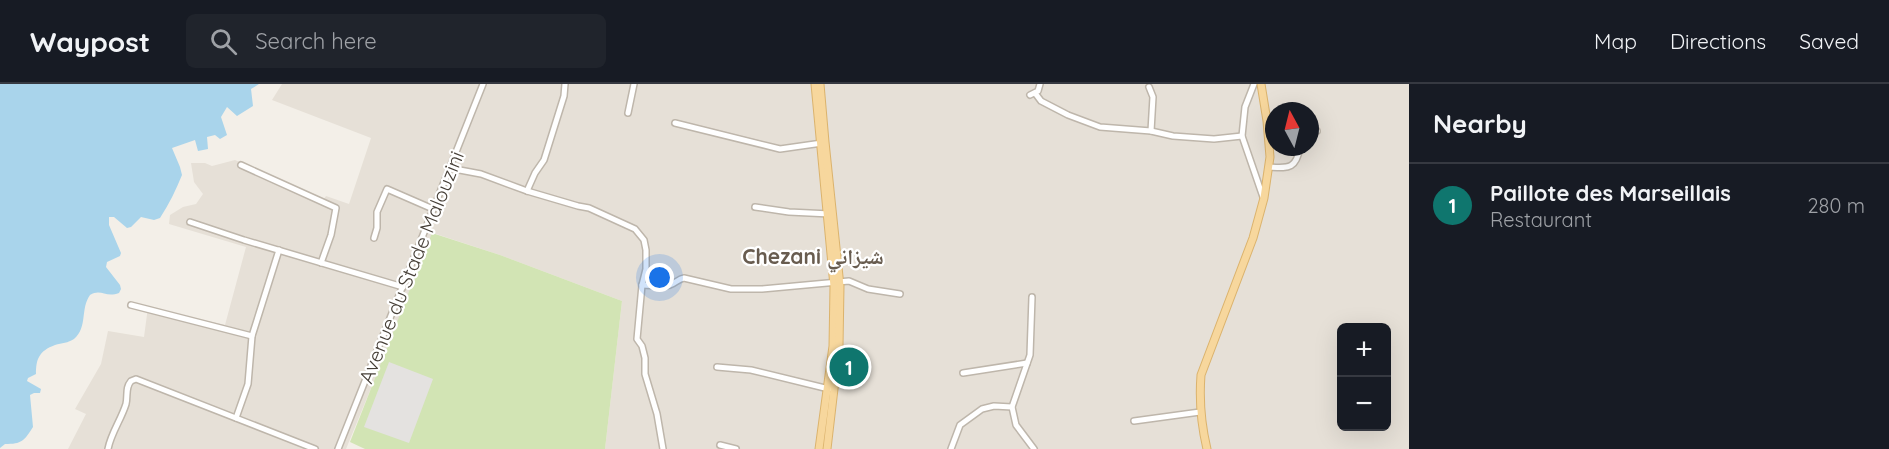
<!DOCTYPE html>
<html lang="en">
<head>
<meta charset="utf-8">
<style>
  :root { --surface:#171b24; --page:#20242c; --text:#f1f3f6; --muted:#9ea1a6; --line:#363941; --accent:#0f766e }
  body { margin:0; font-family:Quicksand,"Noto Naskh Arabic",sans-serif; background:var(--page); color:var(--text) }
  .controls { position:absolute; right:18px; bottom:18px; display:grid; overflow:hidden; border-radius:9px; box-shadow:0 6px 24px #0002 }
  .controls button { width:54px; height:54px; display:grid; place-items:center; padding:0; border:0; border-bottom:2px solid var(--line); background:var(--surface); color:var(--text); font:30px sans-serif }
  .compass { position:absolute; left:1265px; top:18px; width:54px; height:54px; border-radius:50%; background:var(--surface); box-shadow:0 6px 24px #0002; rotate:353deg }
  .you { position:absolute; left:660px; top:194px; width:21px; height:21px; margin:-15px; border:4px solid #fff; border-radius:50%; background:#1a73e8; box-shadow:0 0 0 9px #1a73e833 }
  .badge { display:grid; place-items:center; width:39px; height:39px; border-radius:50%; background:var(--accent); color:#fff; font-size:20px; font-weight:700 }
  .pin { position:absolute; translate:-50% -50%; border:3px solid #fff; box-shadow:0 2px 6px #0006 }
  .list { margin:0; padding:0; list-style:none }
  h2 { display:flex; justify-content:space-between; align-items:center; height:78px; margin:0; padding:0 24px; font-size:26px }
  h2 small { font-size:20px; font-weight:400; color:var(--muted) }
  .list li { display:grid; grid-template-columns:39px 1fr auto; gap:18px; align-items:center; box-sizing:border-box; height:84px; padding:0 24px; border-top:2px solid var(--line) }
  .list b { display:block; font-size:22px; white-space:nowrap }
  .list p { margin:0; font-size:20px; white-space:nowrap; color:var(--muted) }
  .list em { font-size:20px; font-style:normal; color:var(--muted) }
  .icon { flex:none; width:33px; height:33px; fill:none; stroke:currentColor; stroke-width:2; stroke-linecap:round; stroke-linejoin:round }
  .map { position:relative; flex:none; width:1409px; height:365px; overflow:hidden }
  header { display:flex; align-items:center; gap:36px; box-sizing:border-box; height:84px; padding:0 30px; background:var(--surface); border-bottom:2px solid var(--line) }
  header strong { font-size:28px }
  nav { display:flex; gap:33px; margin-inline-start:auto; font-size:21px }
  .search { width:420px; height:54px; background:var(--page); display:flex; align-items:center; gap:15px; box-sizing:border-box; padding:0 21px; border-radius:9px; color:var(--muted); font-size:22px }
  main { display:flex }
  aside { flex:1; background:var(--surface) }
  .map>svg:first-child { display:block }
  .residential { fill:#e6e0d7; fill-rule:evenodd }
  .green { fill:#d2e4b4 }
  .parking { fill:#e4e2e0 }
  .water { fill:#a9d4eb }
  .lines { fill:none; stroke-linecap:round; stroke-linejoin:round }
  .minor-casing { stroke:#beb6ab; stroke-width:8 }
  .major-casing { stroke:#dbb36d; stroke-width:9 }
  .minor { stroke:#fff; stroke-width:5 }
  .major { stroke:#f7d79d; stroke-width:7 }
  .labels { text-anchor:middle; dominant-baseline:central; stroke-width:4.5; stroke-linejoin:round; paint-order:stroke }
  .street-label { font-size:20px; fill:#463f37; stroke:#fff }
  .neighbourhood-label { font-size:21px; font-weight:bold; fill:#685c4f; stroke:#fff }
</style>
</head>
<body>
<header>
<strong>Waypost</strong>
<div class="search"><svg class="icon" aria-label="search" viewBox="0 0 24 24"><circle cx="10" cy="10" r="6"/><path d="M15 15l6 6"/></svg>Search here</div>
<nav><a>Map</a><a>Directions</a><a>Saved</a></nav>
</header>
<main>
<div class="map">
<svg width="1409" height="365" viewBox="0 0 1409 365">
  <rect width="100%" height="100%" fill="#f3efe8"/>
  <path class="residential" d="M282 0H1409V365H605L622 217 500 171 433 149 413 202 346 365H68L86 330 75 325 101 280 108 247 144 253 148 223 225 241 246 163 169 140 170 131 183 123 196 120 203 110 194 98 191 79H205L212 82 235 76 324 115 326 112 349 120 371 54 272 16ZM1274 27H1310V63H1274ZM1342 243H1386V342H1342Z"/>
  <polygon class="green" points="432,149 500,171 622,217 605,365 365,365 350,358"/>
  <polygon class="parking" points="389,278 433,295 409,359 364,343"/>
  <path class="water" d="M0 0H259L251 5 253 22 237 32 227 23 221 33 227 51 220 55 215 51 207 53 208 65 198 67 195 56 172 64 180 83 182 91C176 106 169 120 160 134L154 136 141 133 131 143 127 144 114 133H109V141L121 169 120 172 107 178 106 183 120 201 121 205 119 209C105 214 101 204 90 211 80 225 88 243 74 255 68 259 62 259 55 261 39 267 36 275 36 290L28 294 27 297 41 305 40 309H34L30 311 33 343C24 357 22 360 5 360L0 364Z"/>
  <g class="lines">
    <g class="minor-casing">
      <g id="minor">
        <polyline points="1254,0 1245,23 1242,52 1263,113"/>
        <polyline points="1149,3 1153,13 1151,47"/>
        <polyline points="1035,9 1041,17 1068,31 1100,43 1151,47 1173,52 1214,55 1242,52"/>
        <polyline points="1030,11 1038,7 1040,0"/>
        <polyline points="628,29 634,0"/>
        <polyline points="675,39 780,65 822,59"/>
        <polyline points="1310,48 1317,47"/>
        <polyline points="241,81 336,124 331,151 321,179"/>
        <path d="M1269 83C1288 84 1296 86 1300 63"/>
        <polyline points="449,84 481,90 527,107 578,122 589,124 635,145 644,156 646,166 646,185 642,201 637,255 642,262 645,274 645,290 657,330 663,365"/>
        <polyline points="527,107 535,89 544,76 564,12 565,0"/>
        <polyline points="755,123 789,128 830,130"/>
        <polyline points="190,138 244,156 403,203"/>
        <polyline points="374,154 377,144 377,128 387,105 433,125"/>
        <path d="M642 201C651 201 662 203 670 201 676 199 678 195 684 194L731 205H762L849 197 868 205 900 210"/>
        <polyline points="1032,213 1030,271 1012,323 1016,341 1034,365"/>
        <polyline points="131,221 252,252"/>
        <polyline points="717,283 751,286 829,305"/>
        <polyline points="963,289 1027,279"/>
        <polyline points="236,334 248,300 252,252 279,166"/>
        <polyline points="1134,337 1200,328"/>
        <polyline points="720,361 736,365"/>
        <path d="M108 365C111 349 121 336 126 320 128 311 125 304 131 297L136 295 315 365"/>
        <polyline points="338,365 483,0"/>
        <polyline points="951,365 960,341 982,325 994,322 1012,323"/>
      </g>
    </g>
    <g class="major-casing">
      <g id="major">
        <polyline points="815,0 834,202 833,262 819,365"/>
        <polyline points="820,0 825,58 840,202 839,262 827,365"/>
        <path d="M1207 365C1201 340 1199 317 1201 291L1253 154 1264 114 1270 73 1267 37 1261 0"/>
      </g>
    </g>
    <use href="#minor" class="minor"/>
    <use href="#major" class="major"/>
  </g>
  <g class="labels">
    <g class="street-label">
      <text transform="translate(411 183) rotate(-68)">Avenue du Stade Malouzini</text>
    </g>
    <g class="neighbourhood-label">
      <text x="813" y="172">Chezani شيزاني</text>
    </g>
  </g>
</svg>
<div class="controls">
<button>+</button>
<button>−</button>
</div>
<svg class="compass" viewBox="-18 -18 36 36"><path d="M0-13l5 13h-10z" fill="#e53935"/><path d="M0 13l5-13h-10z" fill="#9ea1a6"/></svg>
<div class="you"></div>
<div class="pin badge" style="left:849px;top:283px">1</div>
</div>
<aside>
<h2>Nearby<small></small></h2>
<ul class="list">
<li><span class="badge">1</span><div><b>Paillote des Marseillais</b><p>Restaurant</p></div><em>280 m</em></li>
</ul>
</aside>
</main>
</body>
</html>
